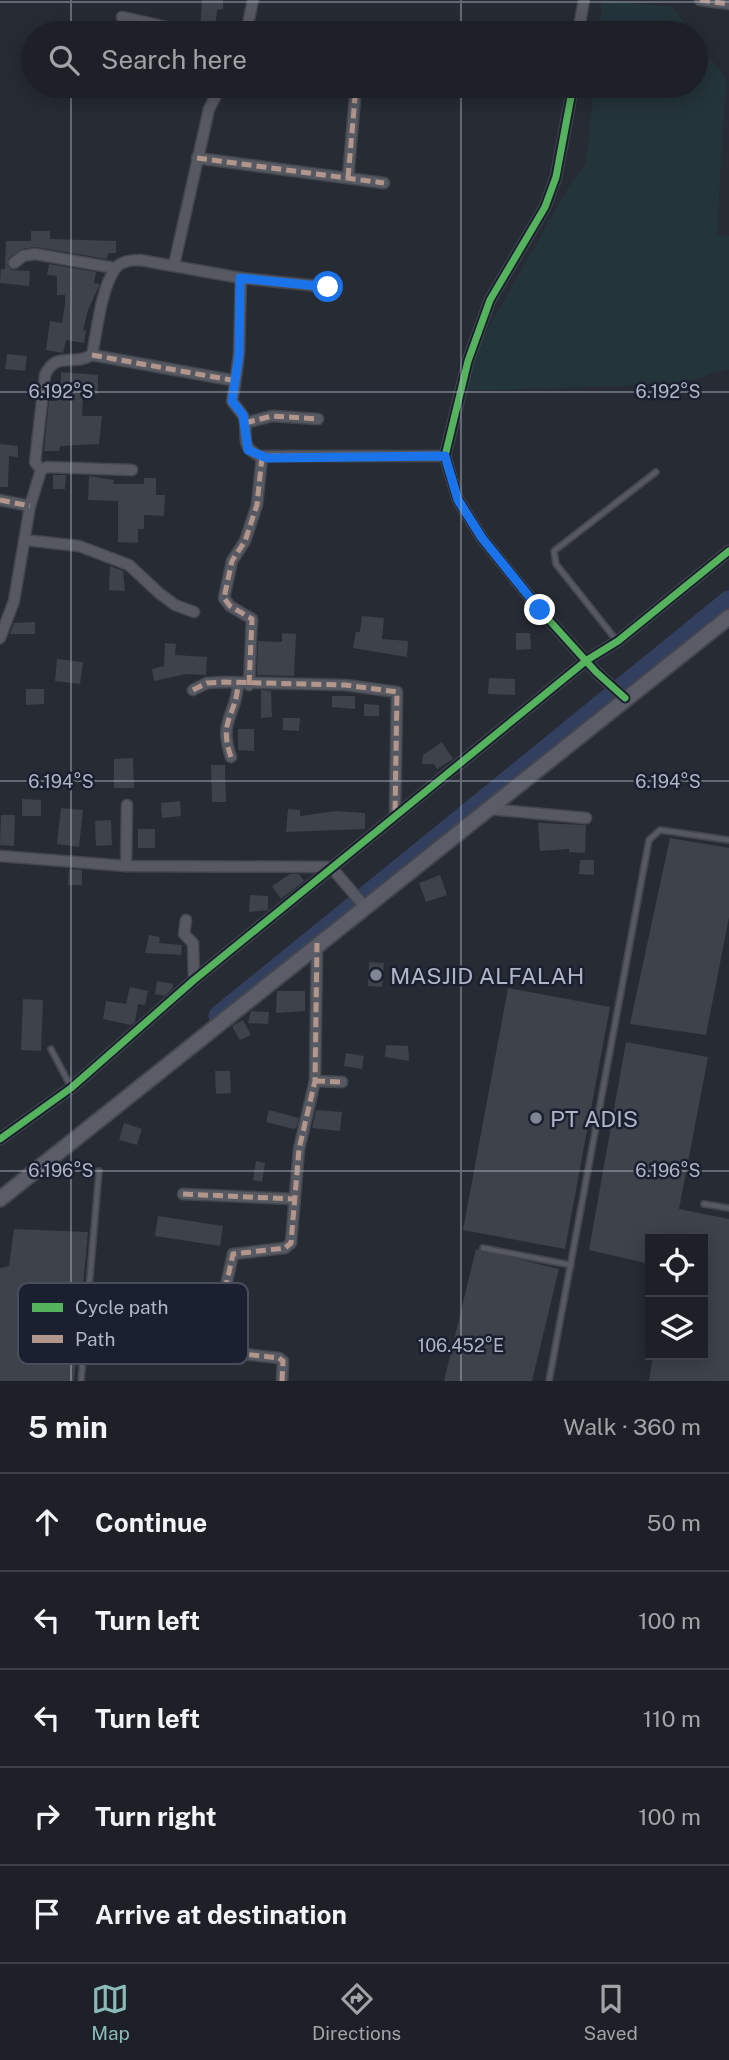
<!DOCTYPE html>
<html lang="en">
<head>
<meta charset="utf-8">
<style>
  :root { --surface:#1d2027; --page:#25282f; --text:#f1f3f6; --muted:#a0a3a7; --line:#3b3e44; --accent:#8bbbb9 }
  body { margin:0; font-family:"Public Sans",sans-serif; background:var(--page); color:var(--text) }
  .controls { position:absolute; right:21px; bottom:21px; display:grid; overflow:hidden; border-radius:0px; box-shadow:0 4px 18px #0003 }
  .controls button { width:63px; height:63px; display:grid; place-items:center; padding:0; border:0; border-bottom:2px solid var(--line); background:var(--surface); color:var(--text); font:35px sans-serif }
  .stop { position:absolute; width:21px; height:21px; margin:-16px; border:5px solid #1a73e8; border-radius:50%; background:#fff }
  .stop.end { background:#1a73e8; border-color:#fff; box-shadow:0 2px 7px #0008 }
  .list { margin:0; padding:0; list-style:none }
  h2 { display:flex; justify-content:space-between; align-items:center; height:91px; margin:0; padding:0 28px; font-size:30px }
  h2 small { font-size:23px; font-weight:400; color:var(--muted) }
  .list li { display:grid; grid-template-columns:46px 1fr auto; gap:21px; align-items:center; box-sizing:border-box; height:98px; padding:0 28px; border-top:2px solid var(--line) }
  .list b { display:block; font-size:26px; white-space:nowrap }
  .list em { font-size:23px; font-style:normal; color:var(--muted) }
  .icon { flex:none; width:38px; height:38px; fill:none; stroke:currentColor; stroke-width:2; stroke-linecap:round; stroke-linejoin:round }
  .map { position:relative; flex:none; width:729px; height:1381px; overflow:hidden }
  .search { position:absolute; background:var(--surface); box-shadow:0 4px 18px #0003; left:21px; right:21px; top:21px; height:77px; display:flex; align-items:center; gap:18px; box-sizing:border-box; padding:0 24px; border-radius:38px; color:var(--muted); font-size:26px }
  .sheet { height:581px; background:var(--surface) }
  nav { display:flex; justify-content:space-around; align-items:center; box-sizing:border-box; height:98px; border-top:2px solid var(--line); background:var(--surface); font-size:19px; color:var(--muted) }
  nav a { display:grid; justify-items:center; gap:4px }
  nav .on { color:var(--accent) }
  .map>svg:first-child { display:block }
  .green { fill:#23343a }
  .lines { fill:none; stroke-linecap:round; stroke-linejoin:round }
  .river { stroke:#323f5e; stroke-width:21 }
  .building { fill:#3e424a }
  .lane-casing { stroke:#43464d; stroke-width:8 }
  .street-casing { stroke:#43464d; stroke-width:13 }
  .secondary-casing { stroke:#43464d; stroke-width:18 }
  .lane { stroke:#565962; stroke-width:4.5 }
  .street { stroke:#565962; stroke-width:10 }
  .secondary { stroke:#5a5d67; stroke-width:14 }
  .quiet { stroke:#b2968c; stroke-width:5; stroke-dasharray:10 5; stroke-linecap:butt }
  .cycleway-casing { stroke:#1a202f; stroke-width:11 }
  .cycleway { stroke:#56b35d; stroke-width:7 }
  .route { stroke:#1a73e8; stroke-width:9 }
  .ticks { fill:none; stroke:#afb5c6; stroke-width:2; stroke-opacity:0.45 }
  .poi-dot { fill:#7f8593; stroke:#1a202f; stroke-width:2.5 }
  .labels { text-anchor:middle; dominant-baseline:central; stroke-width:5; stroke-linejoin:round; paint-order:stroke }
  .poi-label { font-size:23px; fill:#afb5c6; stroke:#1a202f; text-anchor:start }
  .key { fill:#1a202f; stroke:#474d5c; stroke-width:2 }
  .key-label { font-size:19px; fill:#afb5c6 }
  .ticks-label { font-size:18px; text-anchor:middle; fill:#afb5c6; stroke:#1a202f; stroke-width:5; stroke-linejoin:round; paint-order:stroke }
</style>
</head>
<body>
<div class="map">
<svg width="729" height="1381" viewBox="0 0 729 1381">
  <rect width="100%" height="100%" fill="#272b34"/>
  <g class="green">
    <polygon points="602,0 673,7 692,33 599,33"/>
    <polygon points="696,38 726,79 717,234 729,236 729,369 677,384 462,391 483,338 569,186 586,164 594,86 696,86"/>
  </g>
  <g class="lines">
    <polyline class="river" points="219,1016 729,601"/>
  </g>
  <g class="building">
    <polygon points="202,0 223,0 223,9 217,10 215,30 200,28"/>
    <polygon points="31,231 50,231 50,239 116,241 116,253 108,253 107,259 36,247 22,249 9,258 7,265 12,270 30,271 29,286 0,283 1,269 5,269 6,241 31,241"/>
    <polygon points="49,264 96,272 94,283 100,284 88,310 83,330 86,331 84,343 66,340 63,353 46,350 50,321 62,323 65,304 65,295 57,295 57,276 47,275"/>
    <polygon points="7,354 27,356 25,371 5,369"/>
    <polygon points="61,372 98,375 98,394 83,393 82,416 102,416 99,444 60,446 59,451 44,451 49,401 54,401 54,385 61,385"/>
    <polygon points="0,444 18,446 18,457 9,456 8,487 0,487"/>
    <polygon points="53,475 66,475 65,489 53,489"/>
    <polygon points="89,476 114,480 113,484 144,484 144,478 156,478 156,495 165,495 164,516 144,515 144,529 138,529 138,543 118,542 118,501 88,500"/>
    <polygon points="110,566 123,571 125,591 109,590"/>
    <polygon points="362,616 384,618 382,639 408,641 407,657 353,648 356,632 360,632"/>
    <polygon points="35,622 35,634 10,634 14,623"/>
    <polygon points="282,633 296,634 294,676 257,675 258,641 282,642"/>
    <polygon points="516,633 530,633 531,649 516,650"/>
    <polygon points="165,643 176,644 175,655 207,657 206,675 186,674 154,681 152,669 164,666"/>
    <polygon points="57,659 83,662 80,684 55,681"/>
    <polygon points="489,678 515,679 515,695 488,694"/>
    <polygon points="26,689 44,689 44,704 26,705"/>
    <polygon points="261,690 271,691 272,717 261,718"/>
    <polygon points="332,696 355,696 355,709 332,707"/>
    <polygon points="364,704 379,705 379,716 364,716"/>
    <polygon points="283,718 300,718 299,731 283,730"/>
    <polygon points="238,729 254,729 254,751 238,750"/>
    <polygon points="442,742 453,759 437,769 434,764 422,764 423,755"/>
    <polygon points="133,758 134,788 114,788 114,759"/>
    <polygon points="211,765 225,765 226,802 212,802"/>
    <polygon points="22,799 41,800 41,816 22,816"/>
    <polygon points="180,801 181,816 162,818 161,803"/>
    <polygon points="61,808 83,810 79,847 57,844"/>
    <polygon points="288,809 300,810 300,816 336,811 365,813 365,829 286,832"/>
    <polygon points="1,815 15,815 14,846 0,845"/>
    <polygon points="111,820 112,845 96,846 95,821"/>
    <polygon points="538,823 586,825 585,853 569,852 569,849 540,851"/>
    <rect x="138" y="829" width="17" height="19"/>
    <polygon points="670,838 729,848 729,917 706,1035 630,1024"/>
    <polygon points="580,860 594,860 594,875 579,874"/>
    <polygon points="69,869 82,870 82,885 68,885"/>
    <polygon points="290,874 299,874 304,881 281,899 272,886"/>
    <polygon points="440,875 447,895 426,902 419,883"/>
    <polygon points="250,895 268,896 268,910 249,912"/>
    <polygon points="149,935 160,937 159,943 182,945 181,955 145,953"/>
    <polygon points="369,962 384,963 382,987 368,986"/>
    <polygon points="157,981 173,984 172,989 165,996 155,994"/>
    <polygon points="130,987 148,991 145,1005 138,1004 135,1022 131,1025 103,1019 106,1001 126,1004"/>
    <polygon points="508,988 610,1007 565,1249 463,1230"/>
    <polygon points="277,991 305,991 305,1011 276,1013"/>
    <polygon points="23,999 43,1000 41,1051 21,1050"/>
    <polygon points="251,1011 269,1012 268,1024 248,1023"/>
    <polygon points="243,1020 251,1035 240,1040 232,1026"/>
    <polygon points="626,1042 708,1057 679,1209 729,1219 729,1381 649,1381 653,1355 703,1355 703,1239 650,1239 650,1264 589,1250"/>
    <polygon points="386,1045 408,1046 409,1061 385,1057"/>
    <polygon points="346,1053 364,1056 362,1069 344,1066"/>
    <polygon points="215,1071 230,1071 231,1093 216,1094"/>
    <polygon points="269,1110 299,1118 297,1127 294,1129 266,1122"/>
    <polygon points="316,1110 342,1112 340,1131 312,1128"/>
    <polygon points="124,1123 142,1129 137,1145 119,1140"/>
    <polygon points="256,1161 265,1163 262,1182 253,1180"/>
    <polygon points="158,1216 223,1226 220,1246 155,1236"/>
    <polygon points="14,1229 88,1232 74,1381 0,1381 0,1268 9,1266"/>
    <polygon points="476,1249 559,1269 532,1381 444,1381"/>
  </g>
  <g class="lines">
    <g class="lane-casing">
      <g id="lane">
        <polyline points="617,641 556,564 554,551 656,472"/>
        <polyline points="51,1049 71,1087"/>
        <polyline points="704,1204 729,1208"/>
        <polyline points="483,1248 571,1265"/>
        <polyline points="81,1381 99,1171"/>
        <polyline points="549,1381 649,840 660,830 729,840"/>
      </g>
    </g>
    <g class="street-casing">
      <g id="street">
        <polyline points="700,0 729,4"/>
        <polyline points="122,17 194,33"/>
        <polyline points="246,33 253,0"/>
        <polyline points="578,33 584,0"/>
        <polyline points="573,86 556,177 545,207 490,300 468,361 445,456 458,500 482,538 540,610 596,672 625,698"/>
        <polyline points="197,158 384,183"/>
        <polyline points="348,178 356,86"/>
        <polyline points="14,263 23,256 35,254 115,268"/>
        <polyline points="174,265 209,109 221,86"/>
        <path d="M92 355C97 331 101 289 115 269 120 261 131 260 140 260L241 278 328 287"/>
        <polyline points="235,384 239,354 241,278"/>
        <polyline points="245,423 272,416 318,419"/>
        <path d="M41 470 35 462 45 375C57 350 72 367 92 355L231 380 235 384 232 401C236 408 244 414 245 421 247 439 241 446 259 456H445"/>
        <polyline points="0,500 30,506"/>
        <polyline points="25,540 79,546 129,565 159,593 175,605 194,612"/>
        <polyline points="0,638 14,601 30,506 41,470 47,467 132,470"/>
        <polyline points="249,685 252,619 230,606 224,598 232,561 245,541 257,505 262,457"/>
        <polyline points="193,690 207,683 224,682 345,685 397,692 395,815"/>
        <path d="M231 757C218 720 236 717 238 684"/>
        <polyline points="488,809 586,818"/>
        <polyline points="0,856 126,866 331,867 366,908"/>
        <polyline points="126,866 127,805"/>
        <polyline points="186,920 184,934 193,943 194,980"/>
        <polyline points="315,1081 342,1082"/>
        <polyline points="0,1139 71,1088 194,980 587,660 618,641 729,551"/>
        <polyline points="183,1194 293,1199"/>
        <polyline points="282,1381 283,1361 279,1358 217,1351 214,1340 233,1254 285,1248 291,1243 299,1149 315,1081 317,945"/>
      </g>
    </g>
    <g class="secondary-casing">
      <polyline id="secondary" points="0,1199 729,617"/>
    </g>
    <use href="#lane" class="lane"/>
    <use href="#street" class="street"/>
    <use href="#secondary" class="secondary"/>
    <g class="quiet">
      <polyline points="700,0 729,4"/>
      <polyline points="197,158 384,183"/>
      <polyline points="348,178 356,86"/>
      <path d="M92 355 231 380 235 384 232 401C236 408 244 414 245 421 247 439 241 446 259 456H445"/>
      <polyline points="235,384 239,354 241,278"/>
      <polyline points="245,423 272,416 318,419"/>
      <polyline points="0,500 30,506"/>
      <polyline points="249,685 252,619 230,606 224,598 232,561 245,541 257,505 262,457"/>
      <polyline points="193,690 207,683 224,682 345,685 397,692 395,815"/>
      <path d="M231 757C218 720 236 717 238 684"/>
      <polyline points="315,1081 342,1082"/>
      <polyline points="183,1194 293,1199"/>
      <polyline points="282,1381 283,1361 279,1358 217,1351 214,1340 233,1254 285,1248 291,1243 299,1149 315,1081 317,943"/>
    </g>
    <g class="cycleway-casing">
      <g id="cycleway">
        <polyline points="573,86 556,177 545,207 490,300 468,361 445,456 458,500 482,538 540,610 596,672 625,698"/>
        <polyline points="0,1139 71,1088 194,980 587,660 618,641 729,551"/>
      </g>
    </g>
    <use href="#cycleway" class="cycleway"/>
  </g>
  <g class="lines">
    <polyline class="route" points="328,287 240,278 239,354 232,401 243,415 248,450 267,458 445,456 458,500 482,538 540,610"/>
  </g>
  <path class="ticks" d="M71 0V33M461 0V33M0 2H729M71 86V1381M461 86V1381M0 392H729M0 781H729M0 1171H729"/>
  <g class="poi-dot">
    <circle cx="376" cy="975" r="7"/>
    <circle cx="536" cy="1118" r="7"/>
  </g>
  <g class="labels">
    <g class="poi-label">
      <text x="390" y="975">MASJID ALFALAH</text>
      <text x="550" y="1118">PT ADIS</text>
    </g>
  </g>
  <rect x="18" y="1283" width="230" height="81" rx="10" class="key"/>
  <rect x="32" y="1303" width="31" height="9" fill="#56b35d"/>
  <rect x="32" y="1335" width="31" height="8" fill="#b2968c"/>
  <g class="key-label">
    <text x="75" y="1314">Cycle path</text>
    <text x="75" y="1346">Path</text>
  </g>
  <g class="ticks-label">
    <text x="61" y="398">6.192°S</text>
    <text x="668" y="398">6.192°S</text>
    <text x="61" y="788">6.194°S</text>
    <text x="668" y="788">6.194°S</text>
    <text x="61" y="1177">6.196°S</text>
    <text x="668" y="1177">6.196°S</text>
    <text x="461" y="1352">106.452°E</text>
  </g>
</svg>
<div class="controls">
<button><svg class="icon" aria-label="locate" viewBox="0 0 24 24"><circle cx="12" cy="12" r="6"/><path d="M12 2v4M12 18v4M2 12h4M18 12h4"/></svg></button>
<button><svg class="icon" aria-label="layers" viewBox="0 0 24 24"><path d="M12 4l9 5-9 5-9-5zM3 14l9 5 9-5"/></svg></button>
</div>
<div class="stop" style="left:328px;top:287px"></div>
<div class="stop end" style="left:540px;top:610px"></div>
<div class="search"><svg class="icon" aria-label="search" viewBox="0 0 24 24"><circle cx="10" cy="10" r="6"/><path d="M15 15l6 6"/></svg>Search here</div>
</div>
<section class="sheet">
<h2>5 min<small>Walk · 360 m</small></h2>
<ul class="list">
<li><svg class="icon" aria-label="ahead" viewBox="0 0 24 24"><path d="M12 20V5M6 11l6-6 6 6"/></svg><div><b>Continue</b></div><em>50 m</em></li>
<li><svg class="icon" aria-label="left" viewBox="0 0 24 24"><path d="M17 20v-9H6M10 6l-5 5 5 5"/></svg><div><b>Turn left</b></div><em>100 m</em></li>
<li><svg class="icon" aria-label="left" viewBox="0 0 24 24"><path d="M17 20v-9H6M10 6l-5 5 5 5"/></svg><div><b>Turn left</b></div><em>110 m</em></li>
<li><svg class="icon" aria-label="right" viewBox="0 0 24 24"><path d="M7 20v-9h11M14 6l5 5-5 5"/></svg><div><b>Turn right</b></div><em>100 m</em></li>
<li><svg class="icon" aria-label="arrive" viewBox="0 0 24 24"><path d="M6 21V4h12l-3 4 3 4H6"/></svg><div><b>Arrive at destination</b></div></li>
</ul>
</section>
<nav>
<a class="on"><svg class="icon" aria-label="map" viewBox="0 0 24 24"><path d="M3 6l6-2 6 2 6-2v14l-6 2-6-2-6 2zM9 4v14M15 6v14"/></svg>Map</a>
<a><svg class="icon" aria-label="directions" viewBox="0 0 24 24"><path d="M12 3l9 9-9 9-9-9zM9 14v-3h6M13 9l2 2-2 2"/></svg>Directions</a>
<a><svg class="icon" aria-label="saved" viewBox="0 0 24 24"><path d="M7 4h10v16l-5-4-5 4z"/></svg>Saved</a>
</nav>
</body>
</html>
